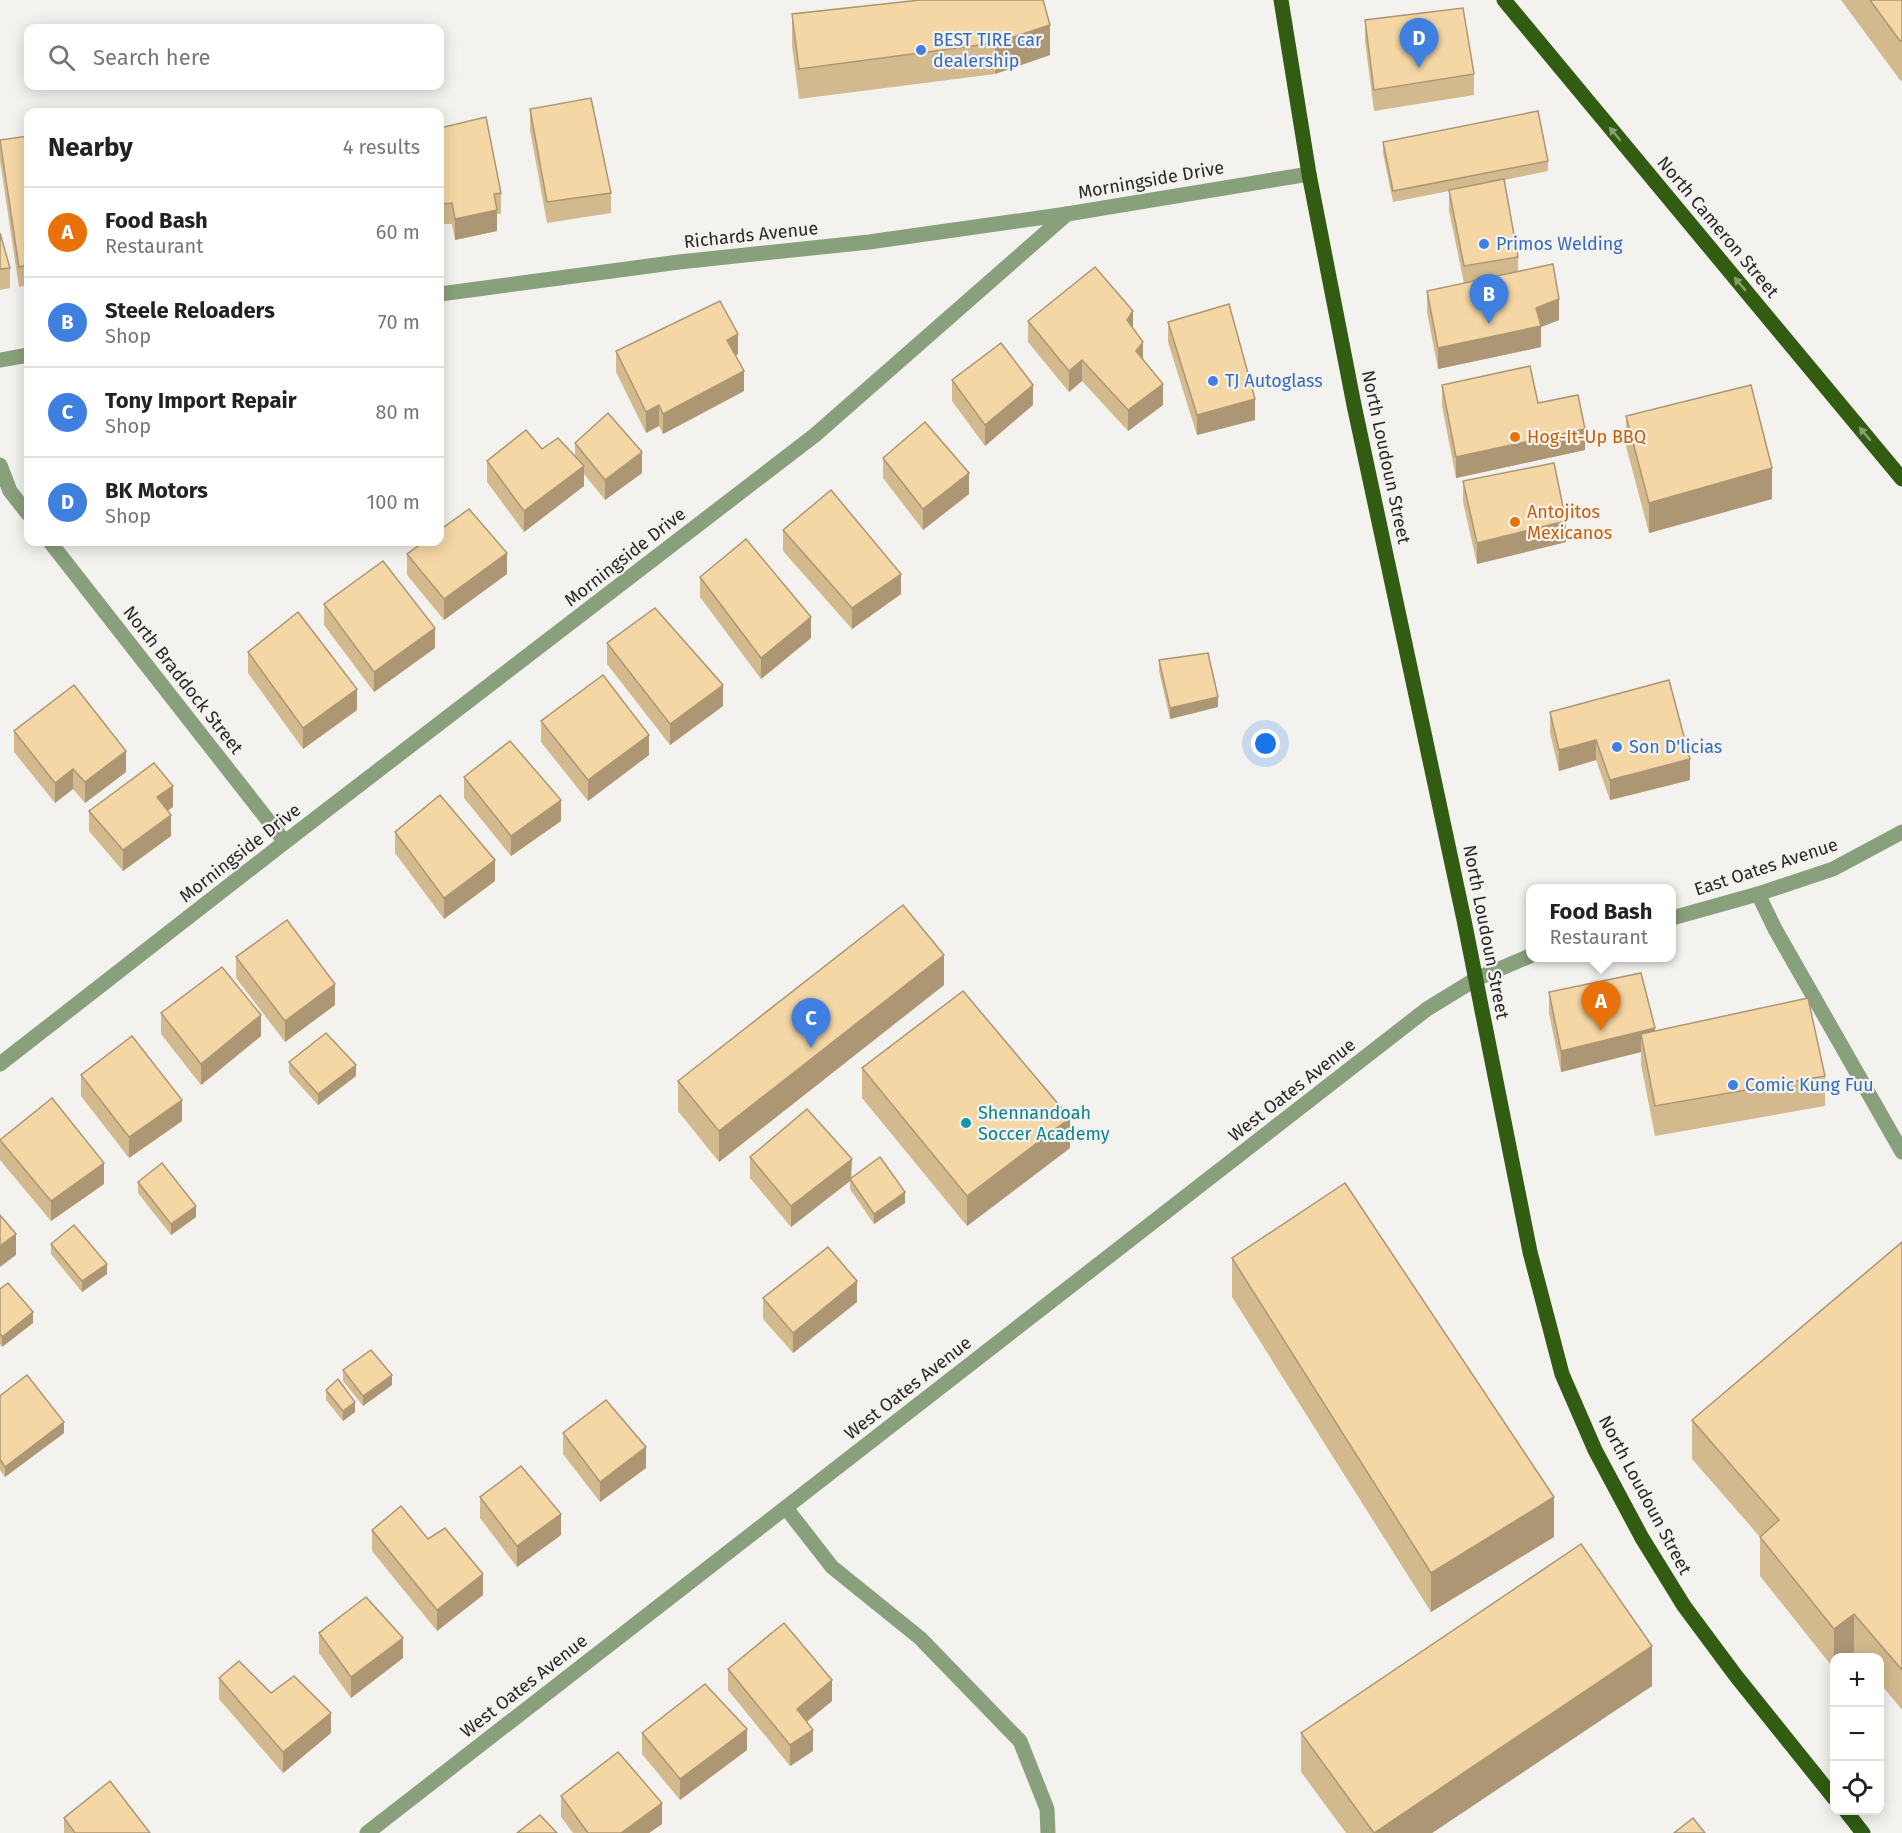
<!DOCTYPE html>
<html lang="en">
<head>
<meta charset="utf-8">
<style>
  :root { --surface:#fff; --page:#f2f2f2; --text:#222; --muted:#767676; --line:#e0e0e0; --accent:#d93025 }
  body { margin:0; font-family:"Fira Sans",sans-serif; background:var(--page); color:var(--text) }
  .controls { position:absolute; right:18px; bottom:18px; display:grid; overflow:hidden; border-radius:12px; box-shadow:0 3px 15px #0003 }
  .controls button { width:54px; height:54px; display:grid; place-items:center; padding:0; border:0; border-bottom:2px solid var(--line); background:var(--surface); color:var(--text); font:30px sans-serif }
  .you { position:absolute; left:1266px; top:744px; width:21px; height:21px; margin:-15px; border:4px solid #fff; border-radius:50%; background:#1a73e8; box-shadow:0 0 0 9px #1a73e833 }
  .badge { display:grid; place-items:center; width:39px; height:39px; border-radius:50%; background:var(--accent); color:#fff; font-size:20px; font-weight:700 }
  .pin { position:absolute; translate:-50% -50px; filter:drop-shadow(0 2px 3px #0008) }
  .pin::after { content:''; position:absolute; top:32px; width:21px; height:18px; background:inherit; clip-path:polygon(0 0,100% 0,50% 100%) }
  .popup { position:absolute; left:1526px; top:884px; width:150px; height:78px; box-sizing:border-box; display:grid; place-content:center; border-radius:12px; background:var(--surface); filter:drop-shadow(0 2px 4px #0005); font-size:20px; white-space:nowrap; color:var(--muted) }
  .popup b { font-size:22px; color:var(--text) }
  .popup::after { content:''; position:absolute; left:50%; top:100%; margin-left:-12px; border:12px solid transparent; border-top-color:var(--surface) }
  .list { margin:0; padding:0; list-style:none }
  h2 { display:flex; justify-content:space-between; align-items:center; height:78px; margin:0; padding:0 24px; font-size:26px }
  h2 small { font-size:20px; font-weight:400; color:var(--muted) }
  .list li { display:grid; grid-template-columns:39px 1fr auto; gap:18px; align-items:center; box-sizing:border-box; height:90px; padding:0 24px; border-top:2px solid var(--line) }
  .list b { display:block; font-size:22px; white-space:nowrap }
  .list p { margin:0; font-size:20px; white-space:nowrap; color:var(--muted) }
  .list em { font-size:20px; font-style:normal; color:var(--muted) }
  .icon { flex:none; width:33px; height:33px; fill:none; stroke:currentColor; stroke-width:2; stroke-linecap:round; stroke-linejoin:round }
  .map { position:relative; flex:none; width:1902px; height:1833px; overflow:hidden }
  .search { position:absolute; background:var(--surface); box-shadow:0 3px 15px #0003; left:24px; top:24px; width:420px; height:66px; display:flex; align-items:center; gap:15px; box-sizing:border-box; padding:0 21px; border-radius:12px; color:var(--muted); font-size:22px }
  .panel { position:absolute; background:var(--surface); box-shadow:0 3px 15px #0003; left:24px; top:108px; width:420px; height:438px; border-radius:12px }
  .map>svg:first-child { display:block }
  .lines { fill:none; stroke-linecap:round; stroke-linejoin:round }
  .lane { stroke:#88a07b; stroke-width:15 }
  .street { stroke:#88a07b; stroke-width:15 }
  .primary { stroke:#315c11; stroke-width:15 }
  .wall { fill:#d3b98e }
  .shaded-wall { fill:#ac9674 }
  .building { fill:#f5d7a5; stroke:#ac9674; stroke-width:1.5 }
  .oneway { fill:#89a075 }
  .shop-dot { fill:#3f7fe0; stroke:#f4f2ef; stroke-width:2 }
  .food-dot { fill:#e8710a; stroke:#f4f2ef; stroke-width:2 }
  .culture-dot { fill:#0f9aa8; stroke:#f4f2ef; stroke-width:2 }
  .labels { text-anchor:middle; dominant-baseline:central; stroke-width:4.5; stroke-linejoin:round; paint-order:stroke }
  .shop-label { font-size:18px; fill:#366cbe; stroke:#f4f2ef; text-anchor:start }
  .street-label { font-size:18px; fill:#282827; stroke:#f4f2ef }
  .food-label { font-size:18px; fill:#c56008; stroke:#f4f2ef; text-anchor:start }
  .culture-label { font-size:18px; fill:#0d838f; stroke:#f4f2ef; text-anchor:start }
</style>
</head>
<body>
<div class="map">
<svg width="1902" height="1833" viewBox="0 0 1902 1833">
  <rect width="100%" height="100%" fill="#f4f2ef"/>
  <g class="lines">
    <g class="lane">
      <polyline points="1758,894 1775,929 1902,1152"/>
      <polyline points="786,1508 832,1567 920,1638 1020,1741 1047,1809 1048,1833"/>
    </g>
    <g class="street">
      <polyline points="440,294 679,262 869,242 1067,214"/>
      <polyline points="0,360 28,355"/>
      <polyline points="0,465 10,491 28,514"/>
      <polyline points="50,542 285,842"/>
      <polyline points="1672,918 1758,894 1833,869 1902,832"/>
      <polyline points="0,1064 285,842 815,435 1067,214 1309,174"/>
      <polyline points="367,1833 1427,1009 1476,979 1530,956"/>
    </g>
    <g class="primary">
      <polyline points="1281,0 1309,174 1354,405 1464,920 1530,1252 1562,1374 1595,1450 1642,1538 1684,1606 1736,1676 1834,1798"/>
      <polyline points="1504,0 1902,479"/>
      <polyline points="1845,1810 1863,1833"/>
    </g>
  </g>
  <g class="wall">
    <polygon points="920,0 1050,55 995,74 799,99 792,45 792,14"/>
    <polygon points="1841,0 1902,0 1902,81 1900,80"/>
    <polygon points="1365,20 1474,74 1474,95 1374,111 1365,41"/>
    <polygon points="530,109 611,193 611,213 547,223 530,130"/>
    <polygon points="440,128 501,193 501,214 497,214 497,231 455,240 452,224 443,224 440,209"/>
    <polygon points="28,136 28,285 19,287 0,161 0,140"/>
    <polygon points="1383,142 1548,161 1548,171 1504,180 1518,257 1518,272 1559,320 1541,327 1541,347 1438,369 1427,312 1427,291 1464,283 1449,211 1449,191 1393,202 1383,153"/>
    <polygon points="0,233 10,268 10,288 0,290"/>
    <polygon points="1028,321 1133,329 1143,360 1163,405 1128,431 1082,381 1069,392 1028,342"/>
    <polygon points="1168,322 1255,420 1197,435 1168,342"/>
    <polygon points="616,351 738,354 736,356 744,391 663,434 659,426 646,433 616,372"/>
    <polygon points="952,380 1033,405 985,446 952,401"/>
    <polygon points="1442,385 1538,403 1585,450 1456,478 1442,406"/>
    <polygon points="1626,416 1772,499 1649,533 1626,446"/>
    <polygon points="575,443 642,473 605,500 584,474 584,486 524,532 487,482 487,461 542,449 575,457"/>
    <polygon points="883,458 969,494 923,530 883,478"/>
    <polygon points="1463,481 1566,542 1477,564 1463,502"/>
    <polygon points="783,530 901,594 852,629 783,551"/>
    <polygon points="407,554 507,574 444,620 407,575"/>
    <polygon points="700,577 811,638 761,679 700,597"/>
    <polygon points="324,604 435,648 374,692 324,625"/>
    <polygon points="607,643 723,706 670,745 607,664"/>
    <polygon points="248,652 357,710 303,749 248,673"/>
    <polygon points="1159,660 1218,707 1170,719 1159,671"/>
    <polygon points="1550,712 1690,780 1610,800 1596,760 1559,771 1550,733"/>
    <polygon points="541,721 649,755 588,801 541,742"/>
    <polygon points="14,731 126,772 85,803 73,789 55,803 14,752"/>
    <polygon points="464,777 561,821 511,856 464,798"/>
    <polygon points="173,807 167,810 171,836 123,871 89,831 89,811"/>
    <polygon points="395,832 495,881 444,919 395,853"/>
    <polygon points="236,957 335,1005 285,1042 236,978"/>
    <polygon points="944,985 719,1162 678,1111 678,1081"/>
    <polygon points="1549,992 1655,1031 1825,1076 1825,1106 1655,1136 1641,1064 1641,1052 1561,1072 1549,1013"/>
    <polygon points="161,1013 261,1036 201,1085 161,1034"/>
    <polygon points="289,1062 356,1076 318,1105 289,1073"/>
    <polygon points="862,1068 1070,1148 967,1226 862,1098"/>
    <polygon points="81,1075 182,1121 129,1158 81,1096"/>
    <polygon points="0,1140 104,1184 51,1221 0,1160"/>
    <polygon points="750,1157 852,1178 905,1203 874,1224 850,1189 850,1181 791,1227 750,1178"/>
    <polygon points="138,1182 196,1217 171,1235 138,1193"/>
    <polygon points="1902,1242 1902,1710 1880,1683 1880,1658 1858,1658 1854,1653 1834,1658 1834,1669 1760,1576 1760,1537 1692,1459 1692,1420"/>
    <polygon points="51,1244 107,1274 82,1292 51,1254"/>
    <polygon points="1232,1258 1554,1537 1431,1612 1232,1297"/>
    <polygon points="0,1289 33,1323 2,1347 0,1344"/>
    <polygon points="763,1298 857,1302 793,1353 763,1319"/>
    <polygon points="343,1370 392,1385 363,1406 343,1381"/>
    <polygon points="326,1390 355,1412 343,1421 326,1400"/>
    <polygon points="0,1396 64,1433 5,1477 0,1470"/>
    <polygon points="563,1433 646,1468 600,1502 563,1454"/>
    <polygon points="480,1497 561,1535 517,1567 480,1518"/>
    <polygon points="372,1530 428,1539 483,1595 437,1631 372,1551"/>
    <polygon points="319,1633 403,1658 351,1698 319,1653"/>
    <polygon points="728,1669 832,1701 807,1722 813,1751 790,1766 728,1690"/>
    <polygon points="219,1678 271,1693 331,1733 283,1773 219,1699"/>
    <polygon points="1652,1686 1432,1833 1346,1833 1301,1772 1301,1733"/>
    <polygon points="642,1733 747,1750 680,1800 642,1754"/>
    <polygon points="561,1796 662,1824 649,1833 573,1833 561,1817"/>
    <polygon points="64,1818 150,1833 64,1833"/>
  </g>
  <g class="shaded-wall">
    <polygon points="1050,25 1050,55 995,74 995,43"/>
    <polygon points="497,210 497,231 455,240 455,219"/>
    <polygon points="1559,299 1559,320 1541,327 1541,347 1438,369 1438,348"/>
    <polygon points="1133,311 1133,332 1127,320"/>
    <polygon points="738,334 738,354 727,361 727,340"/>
    <polygon points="1143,342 1143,363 1136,351"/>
    <polygon points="1082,360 1082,381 1069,392 1069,371"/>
    <polygon points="744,371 744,391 663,434 663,414"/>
    <polygon points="1163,384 1163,405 1128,431 1128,410"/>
    <polygon points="1033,385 1033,405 985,446 985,425"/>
    <polygon points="1255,399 1255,420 1197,435 1197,415"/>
    <polygon points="659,405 659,426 646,433 646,412"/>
    <polygon points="1585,429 1585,450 1456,478 1456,457"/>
    <polygon points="642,452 642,473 605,500 605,480"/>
    <polygon points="584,466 584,486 524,532 524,511"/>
    <polygon points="1772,468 1772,499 1649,533 1649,503"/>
    <polygon points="969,473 969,494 923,530 923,509"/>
    <polygon points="1566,521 1566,542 1477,564 1477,543"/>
    <polygon points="507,553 507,574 444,620 444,599"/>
    <polygon points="901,574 901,594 852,629 852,608"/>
    <polygon points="811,617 811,638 761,679 761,658"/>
    <polygon points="435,628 435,648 374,692 374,672"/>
    <polygon points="723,685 723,706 670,745 670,724"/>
    <polygon points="357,689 357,710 303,749 303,728"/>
    <polygon points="1218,697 1218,707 1170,719 1170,708"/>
    <polygon points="649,735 649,755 588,801 588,780"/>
    <polygon points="1596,740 1596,760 1559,771 1559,750"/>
    <polygon points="126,751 126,772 85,803 85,782"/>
    <polygon points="1690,759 1690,780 1610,800 1610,780"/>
    <polygon points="73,769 73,789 55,803 55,783"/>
    <polygon points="173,786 173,807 157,818 157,797"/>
    <polygon points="561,800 561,821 511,856 511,836"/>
    <polygon points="171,815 171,836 123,871 123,850"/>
    <polygon points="495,860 495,881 444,919 444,898"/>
    <polygon points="944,955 944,985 719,1162 719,1131"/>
    <polygon points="335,984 335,1005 285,1042 285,1021"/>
    <polygon points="261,1015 261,1036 201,1085 201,1064"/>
    <polygon points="1655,1028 1655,1049 1641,1034 1641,1052 1561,1072 1561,1051"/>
    <polygon points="356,1065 356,1076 318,1105 318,1094"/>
    <polygon points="182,1100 182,1121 129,1158 129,1137"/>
    <polygon points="1070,1118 1070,1148 967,1226 967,1196"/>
    <polygon points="852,1159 851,1180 850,1179 850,1181 791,1227 791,1206"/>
    <polygon points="104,1163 104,1184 51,1221 51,1201"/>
    <polygon points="905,1192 905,1203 874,1224 874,1214"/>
    <polygon points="196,1206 196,1217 171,1235 171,1224"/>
    <polygon points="16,1234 16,1255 0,1267 0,1246"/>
    <polygon points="107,1264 107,1274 82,1292 82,1281"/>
    <polygon points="857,1281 857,1302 793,1353 793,1333"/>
    <polygon points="33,1312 33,1323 2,1347 2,1337"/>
    <polygon points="392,1375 392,1385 363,1406 363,1396"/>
    <polygon points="355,1402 355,1412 343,1421 343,1411"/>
    <polygon points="64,1422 64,1433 5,1477 5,1467"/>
    <polygon points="646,1447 646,1468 600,1502 600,1482"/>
    <polygon points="1554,1497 1554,1537 1431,1612 1431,1573"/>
    <polygon points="561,1514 561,1535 517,1567 517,1546"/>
    <polygon points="483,1574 483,1595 437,1631 437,1610"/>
    <polygon points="1854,1614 1854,1653 1849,1658 1834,1658 1834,1669 1834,1629"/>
    <polygon points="403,1638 403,1658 351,1698 351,1677"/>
    <polygon points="1652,1646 1652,1686 1432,1833 1374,1833"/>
    <polygon points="832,1680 832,1701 797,1729 797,1709"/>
    <polygon points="331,1713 331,1733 283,1773 283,1752"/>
    <polygon points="747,1729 747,1750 680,1800 680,1779"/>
    <polygon points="813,1730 813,1751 790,1766 790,1745"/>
    <polygon points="662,1803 662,1824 649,1833 621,1833"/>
  </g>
  <g class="building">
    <polygon points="920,0 1043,0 1050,25 995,43 799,69 792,14"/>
    <polygon points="1870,0 1902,0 1902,41 1900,41"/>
    <polygon points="1463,8 1474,74 1374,90 1365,20"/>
    <polygon points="591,98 611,193 547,202 530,109"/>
    <polygon points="1538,111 1548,161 1393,191 1383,142"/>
    <polygon points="486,117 501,193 494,194 497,210 455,219 452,203 443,204 440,188 440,128"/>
    <polygon points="28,136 28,265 19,267 0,140"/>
    <polygon points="1504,179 1518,257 1464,266 1449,190"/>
    <polygon points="0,233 10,268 0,269"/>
    <polygon points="1553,264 1559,299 1536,308 1541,326 1438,348 1427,291"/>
    <polygon points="1095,267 1133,311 1127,320 1143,342 1136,351 1163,384 1128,410 1082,360 1069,371 1028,321"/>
    <polygon points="720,301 738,334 727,340 744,371 663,414 659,405 646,412 616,351"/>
    <polygon points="1229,304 1255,399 1197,415 1168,322"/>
    <polygon points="1001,343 1033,385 985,425 952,380"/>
    <polygon points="1530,366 1538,403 1578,395 1585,429 1456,457 1442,385"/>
    <polygon points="1751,385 1772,468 1649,503 1626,416"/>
    <polygon points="608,413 642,452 605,480 575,443"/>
    <polygon points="925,422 969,473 923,509 883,458"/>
    <polygon points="526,430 542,449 558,438 584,466 524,511 487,461"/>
    <polygon points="1554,463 1566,521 1477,543 1463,481"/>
    <polygon points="831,490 901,574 852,608 783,530"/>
    <polygon points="469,509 507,553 444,599 407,554 424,542 440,542 440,530"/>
    <polygon points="746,539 811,617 761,658 700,577"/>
    <polygon points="383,561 435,628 374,672 324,604"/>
    <polygon points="655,608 723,685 670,724 607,643"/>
    <polygon points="298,612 357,689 303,728 248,652"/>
    <polygon points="1208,653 1218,697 1170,708 1159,660"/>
    <polygon points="603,675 649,735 588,780 541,721"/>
    <polygon points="1669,680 1690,759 1610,780 1596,740 1559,750 1550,712"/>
    <polygon points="74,685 126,751 85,782 73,769 55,783 14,731"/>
    <polygon points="510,741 561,800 511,836 464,777"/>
    <polygon points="154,763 173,786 157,797 171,815 123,850 89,811"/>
    <polygon points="440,795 495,860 444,898 395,832"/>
    <polygon points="903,905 944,955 719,1131 678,1081"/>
    <polygon points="287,920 335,984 285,1021 236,957"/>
    <polygon points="222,967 261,1015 201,1064 161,1013"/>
    <polygon points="1641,973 1655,1028 1561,1051 1549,992"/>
    <polygon points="963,991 1070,1118 967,1196 862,1068"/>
    <polygon points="1808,998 1825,1076 1655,1106 1641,1034"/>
    <polygon points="326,1033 356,1065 318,1094 289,1062"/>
    <polygon points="132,1036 182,1100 129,1137 81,1075"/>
    <polygon points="52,1098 104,1163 51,1201 0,1140"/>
    <polygon points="807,1109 852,1159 791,1206 750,1157"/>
    <polygon points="880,1157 905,1192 874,1214 850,1179"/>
    <polygon points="162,1163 196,1206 171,1224 138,1182"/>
    <polygon points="1345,1183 1554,1497 1431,1573 1232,1258"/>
    <polygon points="0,1215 16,1234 0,1246"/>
    <polygon points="74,1225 107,1264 82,1281 51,1244"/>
    <polygon points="1902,1242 1902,1670 1854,1614 1834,1629 1760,1537 1779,1520 1692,1420"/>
    <polygon points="828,1247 857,1281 793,1333 763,1298"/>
    <polygon points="8,1283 33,1312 2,1337 0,1333 0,1289"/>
    <polygon points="371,1350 392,1375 363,1396 343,1370"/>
    <polygon points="27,1375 64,1422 5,1467 0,1459 0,1396"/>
    <polygon points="338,1379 355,1402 343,1411 326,1390"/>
    <polygon points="606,1400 646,1447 600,1482 563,1433"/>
    <polygon points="521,1466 561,1514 517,1546 480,1497"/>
    <polygon points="401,1506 428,1539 445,1528 483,1574 437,1610 372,1530"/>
    <polygon points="1581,1544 1652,1646 1374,1833 1301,1733"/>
    <polygon points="366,1597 403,1638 351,1677 319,1633"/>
    <polygon points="784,1623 832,1680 797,1709 813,1730 790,1745 728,1669"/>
    <polygon points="239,1661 271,1693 294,1676 331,1713 283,1752 219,1678"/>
    <polygon points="705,1684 747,1729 680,1779 642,1733"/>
    <polygon points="618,1752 662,1803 621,1833 588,1833 561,1796"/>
    <polygon points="110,1781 150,1833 75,1833 64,1818"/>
    <polygon points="540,1815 557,1833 517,1833"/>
    <polygon points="1693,1818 1705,1833 1674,1833"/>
  </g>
  <defs><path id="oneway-solid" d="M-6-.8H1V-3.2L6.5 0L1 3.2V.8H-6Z" transform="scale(1.5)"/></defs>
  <g class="oneway">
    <use href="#oneway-solid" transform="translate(1615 134) rotate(-130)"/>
    <use href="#oneway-solid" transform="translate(1740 284) rotate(-130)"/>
    <use href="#oneway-solid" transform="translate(1865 434) rotate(-130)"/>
  </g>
  <g class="shop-dot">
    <circle cx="921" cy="50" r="6"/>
    <circle cx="1484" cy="244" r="6"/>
    <circle cx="1213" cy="381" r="6"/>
    <circle cx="1617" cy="747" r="6"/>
    <circle cx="1733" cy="1085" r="6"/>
  </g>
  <g class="food-dot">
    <circle cx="1515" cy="437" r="6"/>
    <circle cx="1515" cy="522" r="6"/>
  </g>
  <circle class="culture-dot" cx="966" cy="1123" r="6"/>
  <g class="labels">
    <g class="shop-label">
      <text x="933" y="40">BEST TIRE car<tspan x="933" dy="21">dealership</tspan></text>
      <text x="1496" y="244">Primos Welding</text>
      <text x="1225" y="381">TJ Autoglass</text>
      <text x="1629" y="747">Son D'licias</text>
      <text x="1745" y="1085">Comic Kung Fuu</text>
    </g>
    <g class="street-label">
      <text transform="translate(1151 180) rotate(-10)">Morningside Drive</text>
      <text transform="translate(1718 227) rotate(50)">North Cameron Street</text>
      <text transform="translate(751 235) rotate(-6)">Richards Avenue</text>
      <text transform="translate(1386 457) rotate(78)">North Loudoun Street</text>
      <text transform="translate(625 557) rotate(-38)">Morningside Drive</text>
      <text transform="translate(183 680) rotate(52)">North Braddock Street</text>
      <text transform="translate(240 853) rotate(-38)">Morningside Drive</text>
      <text transform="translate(1766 867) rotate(-18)">East Oates Avenue</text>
      <text transform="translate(1486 932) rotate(79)">North Loudoun Street</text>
      <text transform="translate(1292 1090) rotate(-38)">West Oates Avenue</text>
      <text transform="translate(908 1388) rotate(-38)">West Oates Avenue</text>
      <text transform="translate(1645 1495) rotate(62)">North Loudoun Street</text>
      <text transform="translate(524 1686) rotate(-38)">West Oates Avenue</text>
    </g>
    <g class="food-label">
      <text x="1527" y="437">Hog-It-Up BBQ</text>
      <text x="1527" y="512">Antojitos<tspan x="1527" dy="21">Mexicanos</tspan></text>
    </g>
    <g class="culture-label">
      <text x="978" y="1113">Shennandoah<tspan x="978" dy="21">Soccer Academy</tspan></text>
    </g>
  </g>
</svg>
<div class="controls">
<button>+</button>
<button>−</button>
<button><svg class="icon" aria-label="locate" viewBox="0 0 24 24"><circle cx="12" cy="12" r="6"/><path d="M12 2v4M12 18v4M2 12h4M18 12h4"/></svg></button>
</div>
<div class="you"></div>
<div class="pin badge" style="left:1601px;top:1031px;background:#e8710a">A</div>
<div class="popup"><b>Food Bash</b>Restaurant</div>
<div class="pin badge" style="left:1489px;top:324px;background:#3f7fe0">B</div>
<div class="pin badge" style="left:811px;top:1048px;background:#3f7fe0">C</div>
<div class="pin badge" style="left:1419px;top:68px;background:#3f7fe0">D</div>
<div class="search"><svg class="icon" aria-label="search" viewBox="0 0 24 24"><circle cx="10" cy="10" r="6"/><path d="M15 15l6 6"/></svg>Search here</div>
<section class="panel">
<h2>Nearby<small>4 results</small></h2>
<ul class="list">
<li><span class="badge" style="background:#e8710a">A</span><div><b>Food Bash</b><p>Restaurant</p></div><em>60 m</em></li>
<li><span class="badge" style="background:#3f7fe0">B</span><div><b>Steele Reloaders</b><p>Shop</p></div><em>70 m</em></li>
<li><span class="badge" style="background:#3f7fe0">C</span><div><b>Tony Import Repair</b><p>Shop</p></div><em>80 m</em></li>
<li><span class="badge" style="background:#3f7fe0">D</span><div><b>BK Motors</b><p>Shop</p></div><em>100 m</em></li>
</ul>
</section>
</div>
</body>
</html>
